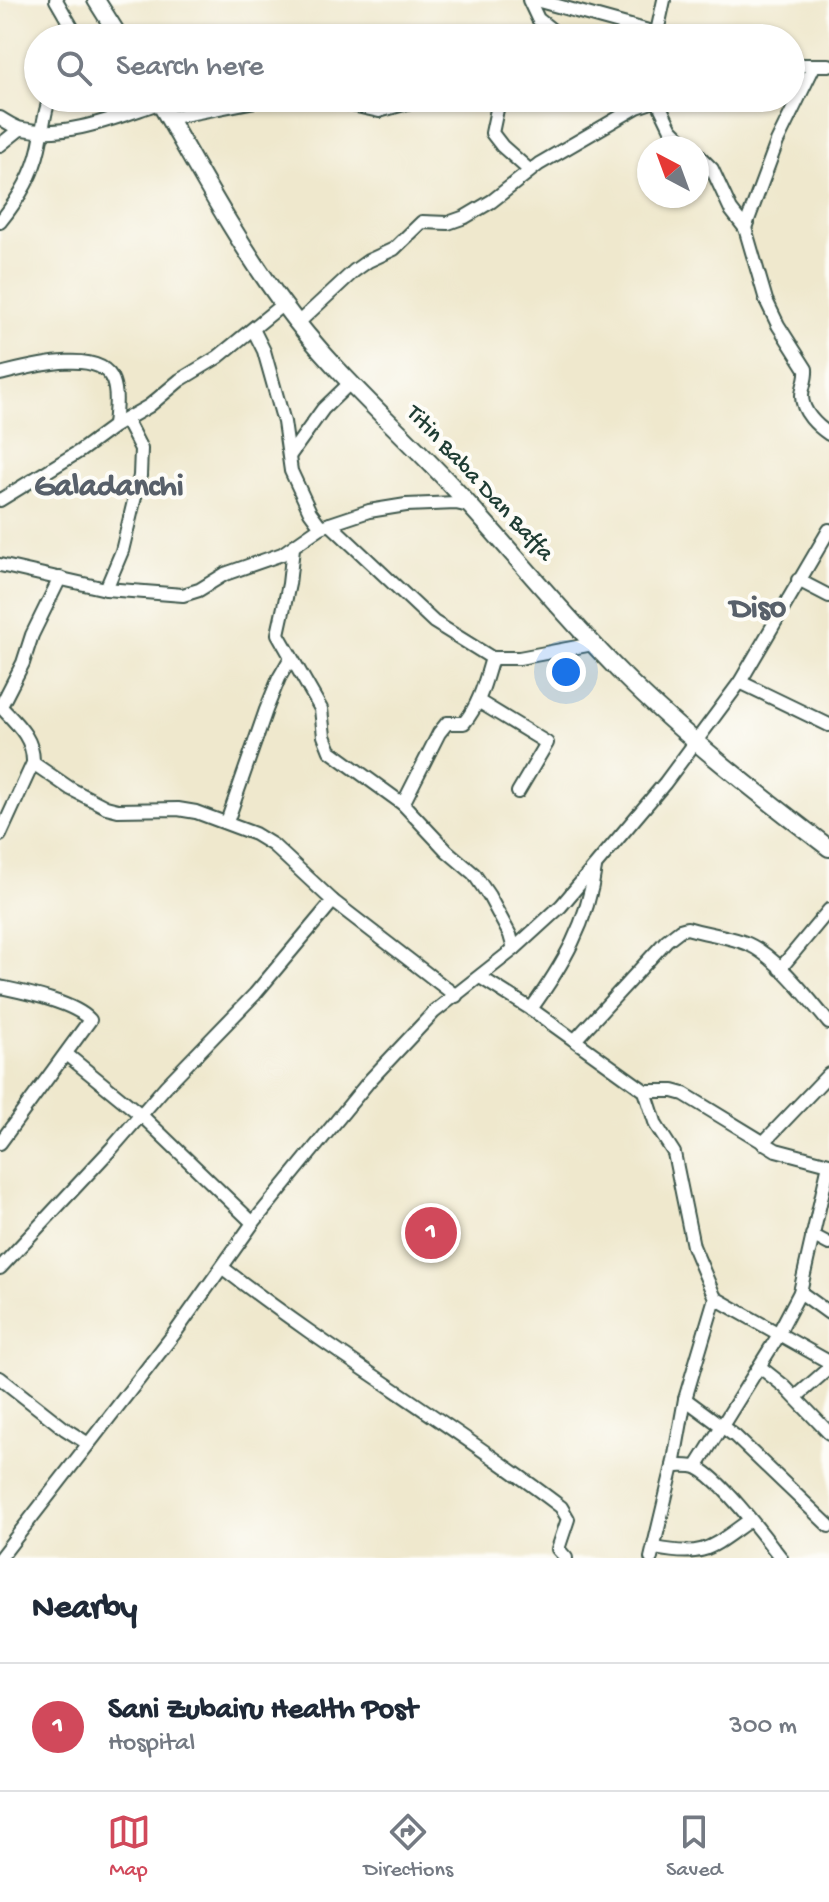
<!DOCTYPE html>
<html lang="en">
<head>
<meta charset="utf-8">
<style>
  :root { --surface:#fff; --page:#f2f2f3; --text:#1f2937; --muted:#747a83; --line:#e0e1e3; --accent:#d1495b }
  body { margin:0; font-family:"Gochi Hand",sans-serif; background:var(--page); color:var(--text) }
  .compass { position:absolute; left:637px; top:136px; width:72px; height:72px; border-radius:50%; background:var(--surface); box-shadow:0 2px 6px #0004; rotate:319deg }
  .you { position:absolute; left:566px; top:672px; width:28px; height:28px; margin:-20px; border:6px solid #fff; border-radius:50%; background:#1a73e8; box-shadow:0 0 0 12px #1a73e833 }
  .badge { display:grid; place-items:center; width:52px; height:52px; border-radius:50%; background:var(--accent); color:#fff; font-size:26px; font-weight:700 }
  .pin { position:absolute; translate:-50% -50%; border:4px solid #fff; box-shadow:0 2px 8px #0006 }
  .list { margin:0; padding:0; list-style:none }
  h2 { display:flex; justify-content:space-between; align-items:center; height:104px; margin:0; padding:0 32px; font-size:34px }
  h2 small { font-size:26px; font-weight:400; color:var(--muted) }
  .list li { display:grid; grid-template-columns:52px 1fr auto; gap:24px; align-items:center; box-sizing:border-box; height:128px; padding:0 32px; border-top:2px solid var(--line) }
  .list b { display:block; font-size:30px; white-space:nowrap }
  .list p { margin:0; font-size:26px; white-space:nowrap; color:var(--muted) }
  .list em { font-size:26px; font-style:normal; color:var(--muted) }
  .icon { flex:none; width:44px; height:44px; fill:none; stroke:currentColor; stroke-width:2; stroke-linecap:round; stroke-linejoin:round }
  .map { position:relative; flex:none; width:829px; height:1558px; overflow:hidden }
  .search { position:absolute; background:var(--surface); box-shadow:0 2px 6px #0004; left:24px; right:24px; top:24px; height:88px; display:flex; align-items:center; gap:20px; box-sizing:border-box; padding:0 28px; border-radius:44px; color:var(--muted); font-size:30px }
  .sheet { height:232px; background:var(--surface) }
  nav { display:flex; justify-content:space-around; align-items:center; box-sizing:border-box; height:112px; border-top:2px solid var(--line); background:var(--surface); font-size:22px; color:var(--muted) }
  nav a { display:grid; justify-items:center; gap:4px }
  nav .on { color:var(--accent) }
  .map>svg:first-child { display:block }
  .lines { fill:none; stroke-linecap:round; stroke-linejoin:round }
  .minor-casing { stroke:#3e574b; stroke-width:16 }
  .major-casing { stroke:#3e574b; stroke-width:20 }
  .minor { stroke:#fff; stroke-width:12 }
  .major { stroke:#fff; stroke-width:16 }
  .labels { text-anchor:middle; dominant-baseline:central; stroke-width:8; stroke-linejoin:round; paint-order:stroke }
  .street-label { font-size:24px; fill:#1f3d34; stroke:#fdfcf7 }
  .district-label { font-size:32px; font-weight:bold; fill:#58606a; stroke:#fdfcf7 }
</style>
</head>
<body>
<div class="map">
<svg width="829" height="1558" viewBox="0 0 829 1558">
  <rect width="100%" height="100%" fill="#fdfcf7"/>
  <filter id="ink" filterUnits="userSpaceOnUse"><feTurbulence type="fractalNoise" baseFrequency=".0125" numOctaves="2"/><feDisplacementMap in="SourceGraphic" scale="16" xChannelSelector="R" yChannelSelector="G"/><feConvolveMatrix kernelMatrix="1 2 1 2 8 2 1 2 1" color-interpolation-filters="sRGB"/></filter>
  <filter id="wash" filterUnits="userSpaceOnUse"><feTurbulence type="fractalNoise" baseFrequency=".006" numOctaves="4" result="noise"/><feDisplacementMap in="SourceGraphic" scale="32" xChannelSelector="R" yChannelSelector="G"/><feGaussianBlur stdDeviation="1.8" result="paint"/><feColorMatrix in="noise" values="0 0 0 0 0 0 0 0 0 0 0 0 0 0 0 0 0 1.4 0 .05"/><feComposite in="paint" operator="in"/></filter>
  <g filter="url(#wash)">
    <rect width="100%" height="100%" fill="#efe8cd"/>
  </g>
  <g filter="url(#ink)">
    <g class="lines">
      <g class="minor-casing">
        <g id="minor">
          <polyline points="56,0 78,38"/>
          <polyline points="529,0 538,19 562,38"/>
          <polyline points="536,0 674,38"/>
          <polyline points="657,32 664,0"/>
          <polyline points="95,38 111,25"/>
          <polyline points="791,65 829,65"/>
          <polyline points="297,98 325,99 379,111 425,98"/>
          <polyline points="455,98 481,100 513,98"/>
          <polyline points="499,100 492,133 502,146 529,170"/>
          <polyline points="657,100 671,129 690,148"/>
          <path d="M0 118C7 122 15 128 23 129 68 138 116 117 159 103"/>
          <polyline points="168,118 270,98"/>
          <polyline points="0,145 20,129"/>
          <path d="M697 154 712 169 731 210 745 228 766 300 778 325 806 369C807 379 802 387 802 396 802 412 817 426 829 434"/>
          <path d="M0 222C17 201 33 176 39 148 43 131 43 115 50 98"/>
          <polyline points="745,228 777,142 814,66"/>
          <polyline points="298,323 354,271 368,261 394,249 422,222 448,223 465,217 492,201 539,164 637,107 663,98"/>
          <polyline points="253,329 264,351 284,422 291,471 310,512 321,527"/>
          <path d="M0 374C25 368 101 346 113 381 118 395 115 412 114 426"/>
          <polyline points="290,455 323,409 351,382"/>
          <polyline points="0,500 80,451 114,426 149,406 180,380 218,357 283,304"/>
          <polyline points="330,524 434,622 492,658 519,658 593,644"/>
          <polyline points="293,548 289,584 278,634 321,709 324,736 330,751 403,804 447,851 474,874 489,896 510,935 514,949"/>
          <polyline points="0,565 106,589 183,595 199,590 225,574 282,554 321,527 369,511 406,505 456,503 469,506"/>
          <polyline points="798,580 829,596"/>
          <polyline points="106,589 122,551 140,476 141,449 126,420"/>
          <polyline points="740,682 829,725"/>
          <polyline points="478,701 547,743 518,792"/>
          <path d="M0 706C16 723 34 738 33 763L71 789 106 807 118 810 178 809 196 812 255 834 273 845 333 901 456 996"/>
          <polyline points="1,706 23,663 32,635 60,578"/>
          <path d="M403 804 439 733 447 723H464C480 704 485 681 492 658"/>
          <polyline points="227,822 266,710 279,678 290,659"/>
          <polyline points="0,835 33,763"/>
          <polyline points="780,969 829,910"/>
          <polyline points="480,977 531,1009 645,1091 656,1125 674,1153 693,1246 715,1298 685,1399 673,1466 651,1558"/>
          <path d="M0 987C23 992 74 1002 90 1020L0 1143"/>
          <path d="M531 1009C563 965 588 922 595 868"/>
          <path d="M576 1039 667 940 680 930 687 928C706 934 730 936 748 944 777 957 808 998 829 1023"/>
          <polyline points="66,1054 141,1115 253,1223"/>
          <polyline points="645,1091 673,1091 684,1094 776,1150 829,1164"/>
          <polyline points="763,1143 829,1074"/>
          <polyline points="812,1235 829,1244"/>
          <polyline points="0,1268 112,1148 166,1086 255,994 333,901"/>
          <path d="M223 1268C332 1353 451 1423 561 1507L568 1519 558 1549 566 1558"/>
          <polyline points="800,1292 829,1313"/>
          <polyline points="715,1298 829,1362"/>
          <polyline points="779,1332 800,1292 829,1164"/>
          <polyline points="760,1367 784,1386 829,1433"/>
          <polyline points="0,1378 65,1429 87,1443"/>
          <polyline points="796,1397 829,1368"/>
          <polyline points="685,1399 735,1436 829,1526"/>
          <path d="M673 1466C680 1466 692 1465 698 1468 721 1479 764 1536 781 1558"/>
          <polyline points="697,1466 780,1333"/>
          <path d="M655 1548C705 1558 710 1548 750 1520"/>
          <polyline points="0,1558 177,1330 253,1223 370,1080 434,1012 514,949 561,906 665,783 740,682 829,530"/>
        </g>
      </g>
      <g class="major-casing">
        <g id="major">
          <polyline points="96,0 120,38"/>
          <path d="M157 98C197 167 235 239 283 304 331 370 395 425 451 485 509 547 561 613 621 673 685 737 757 793 829 848"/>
        </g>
      </g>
      <use href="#minor" class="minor"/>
      <use href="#major" class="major"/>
    </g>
  </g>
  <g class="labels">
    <g class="street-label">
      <text transform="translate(479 484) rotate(47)">Titin Baba Dan Baffa</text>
    </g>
    <g class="district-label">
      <text x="109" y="488">Galadanchi</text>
      <text x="758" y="610">Diso</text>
    </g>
  </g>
</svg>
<svg class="compass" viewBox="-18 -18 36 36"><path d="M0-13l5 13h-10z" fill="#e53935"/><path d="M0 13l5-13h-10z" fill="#747a83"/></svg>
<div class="you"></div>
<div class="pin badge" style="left:431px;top:1233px">1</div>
<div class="search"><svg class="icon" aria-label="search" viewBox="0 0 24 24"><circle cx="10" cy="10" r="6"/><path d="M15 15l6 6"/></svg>Search here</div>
</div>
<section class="sheet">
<h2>Nearby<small></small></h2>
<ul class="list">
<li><span class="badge">1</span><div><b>Sani Zubairu Health Post</b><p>Hospital</p></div><em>300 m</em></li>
</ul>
</section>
<nav>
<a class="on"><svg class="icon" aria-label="map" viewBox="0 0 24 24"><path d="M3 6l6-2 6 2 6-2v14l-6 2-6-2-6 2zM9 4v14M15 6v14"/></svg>Map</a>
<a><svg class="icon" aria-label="directions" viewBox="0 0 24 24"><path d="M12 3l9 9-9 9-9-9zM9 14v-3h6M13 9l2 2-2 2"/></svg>Directions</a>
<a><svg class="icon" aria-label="saved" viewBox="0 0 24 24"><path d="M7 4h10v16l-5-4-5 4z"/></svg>Saved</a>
</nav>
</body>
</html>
